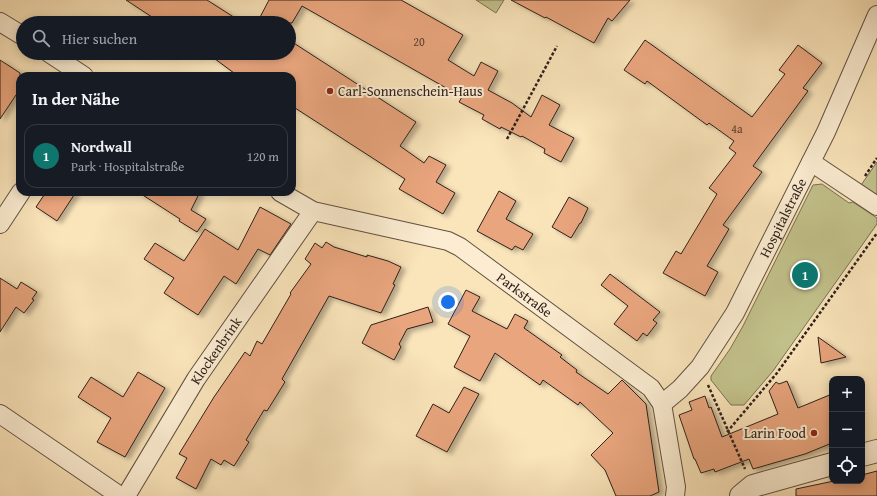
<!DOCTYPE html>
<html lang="de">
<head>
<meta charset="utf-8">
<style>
  :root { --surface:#171b24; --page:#20242c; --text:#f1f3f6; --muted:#9ea1a6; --line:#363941; --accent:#0f766e }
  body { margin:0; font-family:"Gentium Book Plus",serif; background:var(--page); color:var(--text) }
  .controls { position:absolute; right:12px; bottom:12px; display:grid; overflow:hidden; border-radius:8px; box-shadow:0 2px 10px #0003 }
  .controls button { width:36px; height:36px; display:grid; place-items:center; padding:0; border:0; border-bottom:1px solid var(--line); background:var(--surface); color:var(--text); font:20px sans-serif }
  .you { position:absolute; left:448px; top:302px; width:14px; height:14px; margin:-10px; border:3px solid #fff; border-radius:50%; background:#1a73e8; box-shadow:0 0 0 6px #1a73e833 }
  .badge { display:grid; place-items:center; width:26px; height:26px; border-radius:50%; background:var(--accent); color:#fff; font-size:13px; font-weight:700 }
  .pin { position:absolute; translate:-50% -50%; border:2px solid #fff; box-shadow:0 1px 4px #0006 }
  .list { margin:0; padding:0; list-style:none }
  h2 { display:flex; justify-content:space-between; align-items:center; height:52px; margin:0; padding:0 16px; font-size:17px }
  h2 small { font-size:13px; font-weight:400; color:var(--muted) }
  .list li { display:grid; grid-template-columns:26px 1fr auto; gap:12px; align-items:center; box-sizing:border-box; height:64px; margin:0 8px 8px; padding:0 8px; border:1px solid var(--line); border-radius:12px }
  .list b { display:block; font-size:15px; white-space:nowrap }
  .list p { margin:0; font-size:13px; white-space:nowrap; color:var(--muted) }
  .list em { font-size:13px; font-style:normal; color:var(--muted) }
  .icon { flex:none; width:22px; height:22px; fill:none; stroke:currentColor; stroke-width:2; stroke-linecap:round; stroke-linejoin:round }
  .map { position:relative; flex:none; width:877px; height:496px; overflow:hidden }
  .search { position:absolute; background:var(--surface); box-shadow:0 2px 10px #0003; left:16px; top:16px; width:280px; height:44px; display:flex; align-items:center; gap:10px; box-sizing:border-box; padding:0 14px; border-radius:22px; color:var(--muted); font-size:15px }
  .panel { position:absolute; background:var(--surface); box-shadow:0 2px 10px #0003; left:16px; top:72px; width:280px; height:124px; border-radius:12px }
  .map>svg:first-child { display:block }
  .green { fill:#c3c28c; stroke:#787154 }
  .building { fill:#e9a57d; stroke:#2e201b; filter:url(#shadow) }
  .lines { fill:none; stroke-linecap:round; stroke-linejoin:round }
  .minor-casing { stroke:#615143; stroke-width:20 }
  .tertiary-casing { stroke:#615143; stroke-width:24 }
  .path { stroke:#2e201b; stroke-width:2.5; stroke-dasharray:3 2; stroke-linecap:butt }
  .minor { stroke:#fcedd2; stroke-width:18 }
  .tertiary { stroke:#fcedd2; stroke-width:22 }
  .poi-dot { fill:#8f2418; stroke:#fcedd2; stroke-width:1.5 }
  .labels { text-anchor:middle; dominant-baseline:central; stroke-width:4; stroke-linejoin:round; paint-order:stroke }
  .number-label { font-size:12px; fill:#5d4134 }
  .poi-label { font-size:14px; fill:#2e201b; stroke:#fcedd2; text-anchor:start }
  .street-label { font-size:14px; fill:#2e201b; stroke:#fcedd2 }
</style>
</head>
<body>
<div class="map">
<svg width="877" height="496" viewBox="0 0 877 496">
  <defs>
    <filter id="shadow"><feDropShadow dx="4.5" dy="2.5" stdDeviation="2" flood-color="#0004"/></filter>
  </defs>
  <rect width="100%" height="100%" fill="#fae4ba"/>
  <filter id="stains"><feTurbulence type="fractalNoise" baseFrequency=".005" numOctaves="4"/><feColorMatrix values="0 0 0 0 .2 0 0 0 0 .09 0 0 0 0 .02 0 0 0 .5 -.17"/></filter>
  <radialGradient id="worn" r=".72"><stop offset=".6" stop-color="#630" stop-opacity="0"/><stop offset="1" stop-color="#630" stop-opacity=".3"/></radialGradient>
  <g class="green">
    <polygon points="476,0 504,0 496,13"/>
    <polygon points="877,162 877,200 859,188"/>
    <polygon points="822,184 849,203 853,202 877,218 877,224 773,371 744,405 731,405 711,380 711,376 730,349 743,326 813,185"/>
  </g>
  <g class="building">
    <polygon points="126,0 207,0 243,23 161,23"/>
    <polygon points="269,0 401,0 463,35 448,60 474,76 481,62 498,71 488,90 512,103 531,117 542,95 560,105 549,125 574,138 561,162 544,153 545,149 522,136 521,137 501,127 500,129 482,119 484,115 459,102 462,97 302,6 292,23 257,23"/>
    <polygon points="511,0 630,0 612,21 608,18 594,43 546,17 545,18"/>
    <polygon points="289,40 416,122 400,146 424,163 429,156 446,165 436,182 455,193 443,214 399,189 405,179 292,106 292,76 238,76 207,53 289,53"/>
    <polygon points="645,40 752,117 785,74 779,70 798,45 822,63 803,88 808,91 753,166 762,172 723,225 729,229 707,266 718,272 705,296 663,273 676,251 681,254 717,194 709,188 736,153 729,148 734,141 709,123 707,125 647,81 645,84 624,70"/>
    <polygon points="0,60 20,73 20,89 0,119"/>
    <polygon points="499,191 516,201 506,219 533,234 523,250 515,246 512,250 477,231"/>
    <polygon points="46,192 76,192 57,221 36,207"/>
    <polygon points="138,192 200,192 191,210 206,219 197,232 179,221 180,219"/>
    <polygon points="569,197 588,208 581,223 580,223 571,238 552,227"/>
    <polygon points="260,207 291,224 270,255 258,249 236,284 224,276 198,315 164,293 174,278 144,259 155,243 184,261 205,229 238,250"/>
    <polygon points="326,242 334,247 367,257 367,255 388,261 401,267 393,284 395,285 381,313 329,296 282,379 285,382 267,411 264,410 246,440 249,442 234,466 224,460 221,465 211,459 196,489 176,478 187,458 179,454 214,397 245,352 250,356 257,341 262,344 291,294 290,293 311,264 305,259 315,243 322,248"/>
    <polygon points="610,274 660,312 653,320 657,323 647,336 643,333 637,341 614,324 628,306 601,285"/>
    <polygon points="0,278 17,289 21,282 37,292 32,299 34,300 24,313 16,307 0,332"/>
    <polygon points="466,290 480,297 472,311 507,329 515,314 528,321 524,328 562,355 560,357 577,370 576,372 608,394 622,380 646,404 659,492 650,496 616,496 605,470 591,455 613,433 580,402 578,405 543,380 540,385 495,353 480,381 454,367 470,336 448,324"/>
    <polygon points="428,307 433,322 407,329 399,344 401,347 394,360 362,343 371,325"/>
    <polygon points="818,337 846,357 821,363"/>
    <polygon points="138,372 165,388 125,457 97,442 111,418 78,397 91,377 123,397"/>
    <polygon points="787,381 798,408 832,394 832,443 805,454 753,469 749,459 715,472 714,469 701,473 695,459 694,459 679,415 692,410 689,402 705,396 709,408 711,407 722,437 778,414 769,391 776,382 779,384"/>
    <polygon points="464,387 479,394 447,452 416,436 433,404 449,413"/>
    <polygon points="877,471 877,496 796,496 796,489 834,481 862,481 862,475"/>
  </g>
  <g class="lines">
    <g class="minor-casing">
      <g id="minor">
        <polyline points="0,22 23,36"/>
        <polyline points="49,53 84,76"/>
        <polyline points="811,162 877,206"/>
        <path id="s1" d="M280 192 313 211 448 241 460 247 651 388 662 404 676 487 675 496"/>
        <polyline points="0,224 21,192"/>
        <path id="s2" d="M662 404 680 389 700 367 735 313 826 132 877 15"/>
        <polyline points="0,414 120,496"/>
        <path id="s3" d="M126 496 196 379 313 211"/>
      </g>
    </g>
    <g class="tertiary-casing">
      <g id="tertiary">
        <polyline points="862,455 877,451"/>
        <polyline points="741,496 753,486 832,464"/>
      </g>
    </g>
    <g class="path">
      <polyline points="507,139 557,46"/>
      <polyline points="865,176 877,158"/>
      <polyline points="708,385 745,469"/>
      <polyline points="727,432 777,373 877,233"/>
    </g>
    <use href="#minor" class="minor"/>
    <use href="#tertiary" class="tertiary"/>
  </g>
  <g class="poi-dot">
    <circle cx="330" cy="91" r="4"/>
    <circle cx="814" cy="433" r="4"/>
  </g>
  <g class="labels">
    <g class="number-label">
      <text x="419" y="41">20</text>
      <text x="737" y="128">4a</text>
    </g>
    <g class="poi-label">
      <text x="338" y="91">Carl-Sonnenschein-Haus</text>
      <text x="806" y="433" text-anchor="end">Larin Food</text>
    </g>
    <g class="street-label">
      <text stroke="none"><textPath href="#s2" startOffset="224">Hospitalstraße</textPath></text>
      <text stroke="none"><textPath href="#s1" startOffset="270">Parkstraße</textPath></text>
      <text stroke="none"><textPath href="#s3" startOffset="171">Klockenbrink</textPath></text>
    </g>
  </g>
  <rect width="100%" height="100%" filter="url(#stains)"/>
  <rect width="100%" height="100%" fill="url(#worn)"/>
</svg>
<div class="controls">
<button>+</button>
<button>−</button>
<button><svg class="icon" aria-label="locate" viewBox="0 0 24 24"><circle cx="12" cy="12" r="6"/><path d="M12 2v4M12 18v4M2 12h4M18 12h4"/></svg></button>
</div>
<div class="you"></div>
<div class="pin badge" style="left:805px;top:275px">1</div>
<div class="search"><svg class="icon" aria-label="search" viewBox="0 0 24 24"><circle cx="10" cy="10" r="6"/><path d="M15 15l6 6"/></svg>Hier suchen</div>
<section class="panel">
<h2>In der Nähe<small></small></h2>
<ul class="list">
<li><span class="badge">1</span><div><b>Nordwall</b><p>Park · Hospitalstraße</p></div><em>120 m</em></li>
</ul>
</section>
</div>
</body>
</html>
